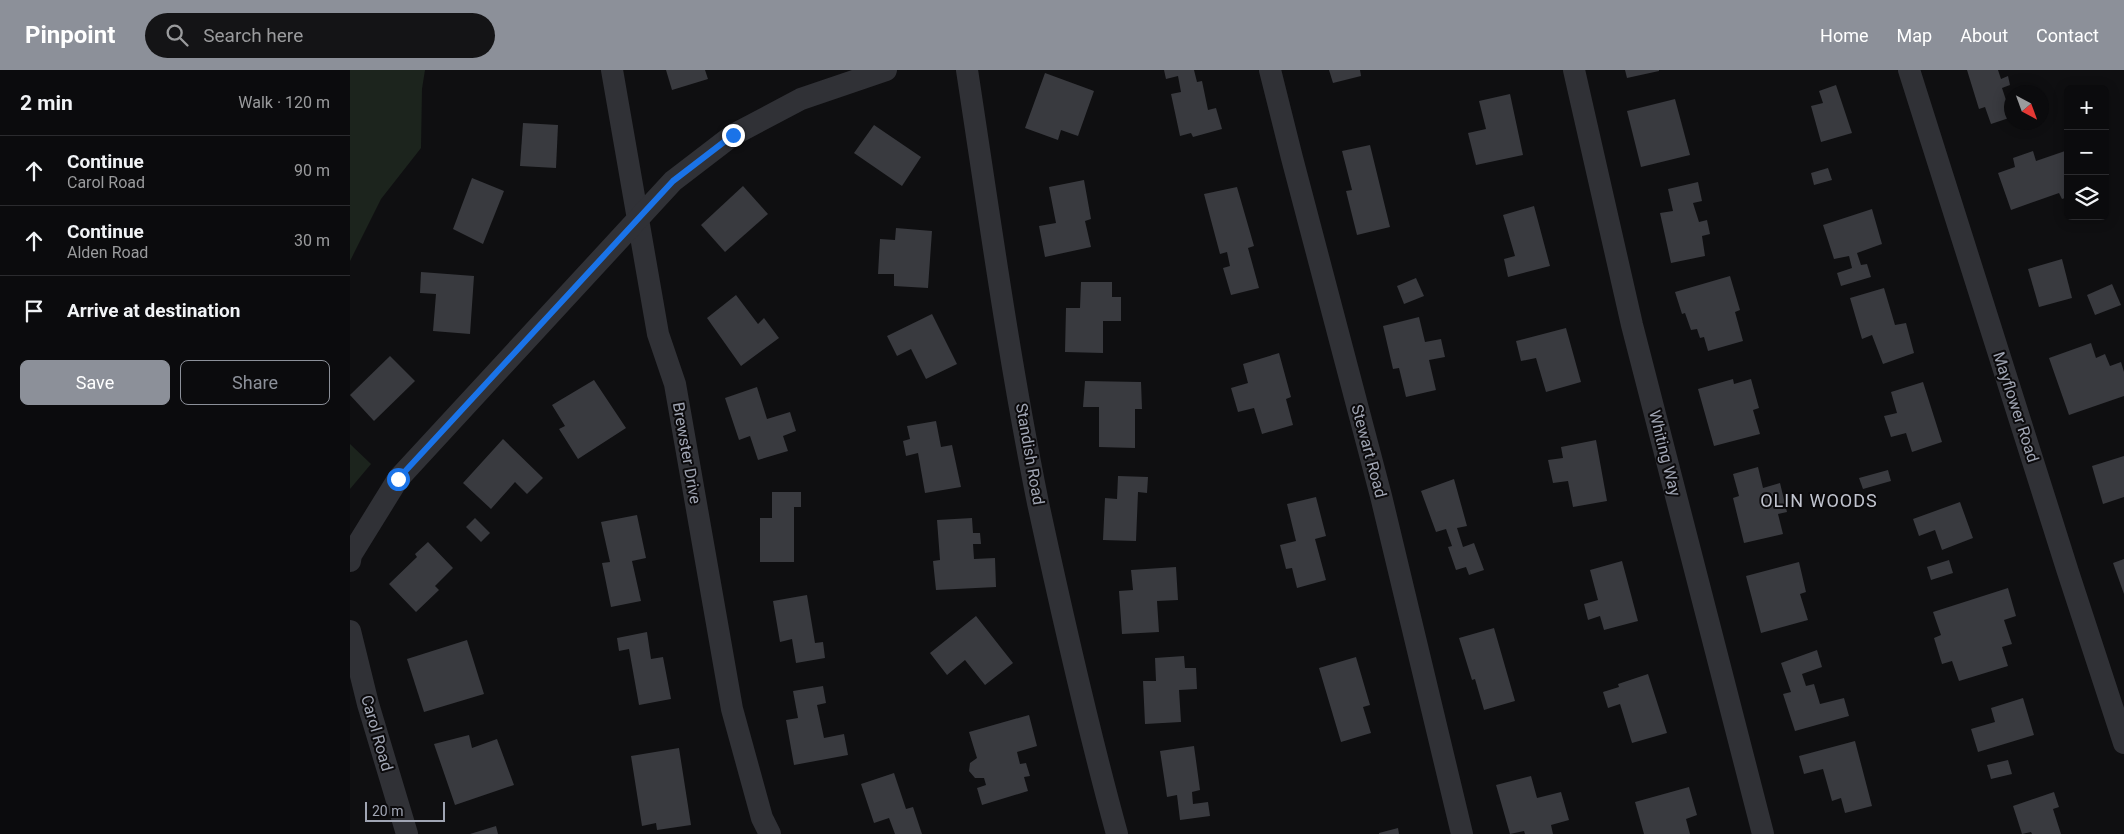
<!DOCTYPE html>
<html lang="en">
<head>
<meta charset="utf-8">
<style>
  :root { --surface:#0b0b0d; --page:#141416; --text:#f1f3f6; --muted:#9a9b9d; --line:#2b2b2e; --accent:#8c9099 }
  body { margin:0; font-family:Roboto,sans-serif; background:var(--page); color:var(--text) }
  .controls { position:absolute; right:15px; top:15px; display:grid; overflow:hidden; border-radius:8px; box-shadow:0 2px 12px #0003 }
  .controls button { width:45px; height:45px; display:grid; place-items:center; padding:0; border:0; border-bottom:1px solid var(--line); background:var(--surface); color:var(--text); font:25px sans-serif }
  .compass { position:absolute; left:1654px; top:15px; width:45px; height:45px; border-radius:50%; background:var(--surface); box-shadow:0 2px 12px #0003; rotate:139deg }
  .scale { position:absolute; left:15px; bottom:12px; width:80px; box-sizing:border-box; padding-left:5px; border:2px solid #a0a5b3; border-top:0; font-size:14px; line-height:18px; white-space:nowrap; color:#a0a5b3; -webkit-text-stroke:4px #0b0a0c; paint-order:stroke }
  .stop { position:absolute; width:15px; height:15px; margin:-11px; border:4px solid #1a73e8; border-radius:50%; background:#fff }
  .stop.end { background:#1a73e8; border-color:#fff; box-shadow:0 1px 5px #0008 }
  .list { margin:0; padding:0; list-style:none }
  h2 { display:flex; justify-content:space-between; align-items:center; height:65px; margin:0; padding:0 20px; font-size:21px }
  h2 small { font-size:16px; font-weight:400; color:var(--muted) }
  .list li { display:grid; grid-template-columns:32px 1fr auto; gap:15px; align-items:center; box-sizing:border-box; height:70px; padding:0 20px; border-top:1px solid var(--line) }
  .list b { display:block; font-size:19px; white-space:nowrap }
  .list p { margin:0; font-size:16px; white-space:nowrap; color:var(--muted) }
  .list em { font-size:16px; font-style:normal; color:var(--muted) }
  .actions { display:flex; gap:10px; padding:15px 20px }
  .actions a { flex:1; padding:11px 0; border:1px solid var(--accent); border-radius:8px; text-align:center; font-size:18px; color:var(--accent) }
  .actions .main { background:var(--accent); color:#fff }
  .icon { flex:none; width:28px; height:28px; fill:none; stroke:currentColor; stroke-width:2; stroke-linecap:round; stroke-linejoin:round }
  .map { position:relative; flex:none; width:1774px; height:764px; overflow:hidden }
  header { display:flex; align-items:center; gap:30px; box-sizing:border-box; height:70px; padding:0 25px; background:var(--accent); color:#fff }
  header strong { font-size:24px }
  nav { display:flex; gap:28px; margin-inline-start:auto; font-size:18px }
  .search { width:350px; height:45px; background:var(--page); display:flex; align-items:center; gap:12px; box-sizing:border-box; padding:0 18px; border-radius:28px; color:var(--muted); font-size:19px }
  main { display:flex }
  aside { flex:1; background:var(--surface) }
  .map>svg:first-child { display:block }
  .green { fill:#1c241d }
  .building { fill:#393a3f }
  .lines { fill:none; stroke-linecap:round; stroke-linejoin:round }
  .minor { stroke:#303136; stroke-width:22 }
  .route { stroke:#1a73e8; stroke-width:6 }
  .labels { text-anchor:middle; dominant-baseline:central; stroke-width:4; stroke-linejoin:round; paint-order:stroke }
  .street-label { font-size:16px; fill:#a0a5b3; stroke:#0b0a0c }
  .neighbourhood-label { font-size:18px; letter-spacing:1px; fill:#c1c4cf; stroke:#0b0a0c }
</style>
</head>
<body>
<header>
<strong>Pinpoint</strong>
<div class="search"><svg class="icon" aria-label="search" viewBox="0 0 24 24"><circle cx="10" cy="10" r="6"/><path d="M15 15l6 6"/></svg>Search here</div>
<nav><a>Home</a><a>Map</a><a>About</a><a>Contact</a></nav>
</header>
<main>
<aside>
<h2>2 min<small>Walk · 120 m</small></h2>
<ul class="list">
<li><svg class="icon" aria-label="ahead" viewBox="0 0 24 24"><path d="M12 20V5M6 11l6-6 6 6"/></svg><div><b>Continue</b><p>Carol Road</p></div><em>90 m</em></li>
<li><svg class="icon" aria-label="ahead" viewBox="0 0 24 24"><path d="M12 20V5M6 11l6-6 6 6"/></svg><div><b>Continue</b><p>Alden Road</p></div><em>30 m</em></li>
<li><svg class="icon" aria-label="arrive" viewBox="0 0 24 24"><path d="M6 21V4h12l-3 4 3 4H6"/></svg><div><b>Arrive at destination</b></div></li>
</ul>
<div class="actions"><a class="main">Save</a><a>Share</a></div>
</aside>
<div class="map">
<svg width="1774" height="764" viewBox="0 0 1774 764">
  <rect width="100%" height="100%" fill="#0f0f11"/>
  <g class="green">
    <polygon points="0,0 75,0 72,19 71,78 31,129 0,191"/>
    <polygon points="0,374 21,394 0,419"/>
  </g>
  <g class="building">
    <polygon points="316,0 355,0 358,9 322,20"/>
    <polygon points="814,0 844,0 847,12 852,11 858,40 866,38 872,59 843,67 841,63 830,66 821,24 831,22 828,6 816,9"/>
    <polygon points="979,0 1010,0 1011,6 983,13"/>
    <polygon points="1275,0 1309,0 1309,1 1277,8"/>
    <polygon points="1617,0 1648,0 1651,9 1658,6 1660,15 1652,18 1656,30 1662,28 1662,47 1641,54 1635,37 1629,39"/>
    <polygon points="695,3 744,21 728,66 711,60 708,70 675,58"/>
    <polygon points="1486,15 1502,63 1471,72 1461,36 1473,33 1469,21"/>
    <polygon points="1160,24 1173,85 1126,95 1118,63 1136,59 1129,31"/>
    <polygon points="1325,29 1340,85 1291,97 1277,41"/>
    <polygon points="173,53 208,55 206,98 170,96"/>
    <polygon points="524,55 571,87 552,116 504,83"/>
    <polygon points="1020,75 1040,157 1007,165 996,121 1002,120 992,81"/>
    <polygon points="1718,80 1718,127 1712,129 1709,123 1661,140 1648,103 1665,97 1663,88 1683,81 1686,91"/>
    <polygon points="1478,98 1482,110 1464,115 1461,103"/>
    <polygon points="122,108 154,121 133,174 103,159"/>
    <polygon points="734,110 741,149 735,151 741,177 695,187 689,156 706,153 699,117"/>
    <polygon points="1348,112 1352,131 1343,133 1349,152 1357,150 1360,164 1352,166 1355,186 1321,193 1310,143 1323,141 1318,119"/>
    <polygon points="393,116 418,144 375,182 351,155"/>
    <polygon points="887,117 904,176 898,178 909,218 881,225 873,198 880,196 877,182 870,184 854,124"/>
    <polygon points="1184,136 1200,196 1158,207 1154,189 1165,186 1153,145"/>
    <polygon points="1522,139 1532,174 1507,183 1511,195 1517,194 1521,207 1491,216 1487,203 1502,198 1499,186 1484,189 1473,155"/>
    <polygon points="546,158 582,161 578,218 544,216 544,204 528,204 530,169 545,170"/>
    <polygon points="1712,189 1722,228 1689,237 1678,199"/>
    <polygon points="71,202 124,206 120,264 83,261 86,224 70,223"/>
    <polygon points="1380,206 1390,240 1385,242 1393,271 1358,281 1354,267 1350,268 1347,259 1341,260 1335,243 1332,244 1325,222"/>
    <polygon points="1066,208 1074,226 1054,234 1047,216"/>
    <polygon points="731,212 762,212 762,227 771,227 771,251 753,251 753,283 715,282 716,238 730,238"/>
    <polygon points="1762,214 1771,235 1745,245 1737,225"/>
    <polygon points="1534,218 1545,255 1556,253 1564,283 1533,294 1522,265 1512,269 1500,228"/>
    <polygon points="386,225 408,254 414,248 429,268 391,296 357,248"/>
    <polygon points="582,244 607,294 576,309 561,279 547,286 537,266"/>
    <polygon points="1069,247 1075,272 1091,269 1095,287 1079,290 1086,320 1056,327 1049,298 1043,299 1033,256"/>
    <polygon points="1216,258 1231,312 1196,322 1186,288 1171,291 1166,271"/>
    <polygon points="1741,273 1746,288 1755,284 1760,296 1771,292 1774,302 1774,326 1719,345 1699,288"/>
    <polygon points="929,283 941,327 936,329 943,355 912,364 904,338 888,342 881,318 898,313 893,294"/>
    <polygon points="40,286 65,311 24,351 0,325"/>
    <polygon points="1383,309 1384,314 1401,309 1409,338 1403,340 1410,364 1364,376 1348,319"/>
    <polygon points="244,310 276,358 228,389 209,359 215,356 202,335"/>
    <polygon points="735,311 791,312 792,339 785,339 785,378 749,377 749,337 733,337"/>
    <polygon points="1573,312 1592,372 1562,382 1556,363 1541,367 1534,346 1547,343 1541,322"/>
    <polygon points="407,317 417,349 440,342 446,361 433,366 438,381 408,390 400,366 389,370 375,328"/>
    <polygon points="586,351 591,377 602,375 611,417 575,423 568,383 556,386 553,371 560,369 557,356"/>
    <polygon points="153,369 193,408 177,424 165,412 141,439 113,413"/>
    <polygon points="1246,370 1257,431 1223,437 1218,411 1203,413 1198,390 1213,388 1211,377"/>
    <polygon points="1774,386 1774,427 1753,434 1742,396"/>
    <polygon points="1408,397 1413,418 1430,413 1437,442 1428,444 1433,464 1394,473 1383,428 1389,426 1383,404"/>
    <polygon points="1538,400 1541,411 1513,419 1509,408"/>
    <polygon points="768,406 798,407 797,423 788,422 786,471 753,470 755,428 767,429"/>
    <polygon points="1104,409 1117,456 1107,458 1113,477 1124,473 1134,500 1119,505 1116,497 1106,500 1098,477 1102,476 1096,459 1086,462 1071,421"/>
    <polygon points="422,422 451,422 451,437 444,437 444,492 410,492 410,448 422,448"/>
    <polygon points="966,427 976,466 965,469 976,510 947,518 942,498 936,499 930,475 946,471 937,434"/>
    <polygon points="1610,432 1623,468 1592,480 1585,460 1569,466 1563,449"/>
    <polygon points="287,445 296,488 282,491 291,531 261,537 252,493 260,492 251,452"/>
    <polygon points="125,448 140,463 131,472 116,457"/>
    <polygon points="622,448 623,463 630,463 631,474 623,474 624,489 645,488 646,517 586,520 583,491 590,490 587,450"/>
    <polygon points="78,472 103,498 85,516 89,520 66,542 39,514 67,487 65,484"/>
    <polygon points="1774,489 1774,524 1763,493"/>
    <polygon points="1599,490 1603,503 1581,510 1577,497"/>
    <polygon points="1272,491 1288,551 1254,560 1250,546 1238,550 1234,534 1248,530 1240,500"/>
    <polygon points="1449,492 1456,522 1450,524 1458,550 1411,563 1396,506"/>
    <polygon points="826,497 828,530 807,531 809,562 772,564 769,521 783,520 781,500"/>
    <polygon points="1658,518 1666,546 1654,550 1662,574 1652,577 1658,596 1609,611 1602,591 1592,594 1584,568 1591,565 1583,542"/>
    <polygon points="457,525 465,573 473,572 475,588 446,593 442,569 430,572 423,531"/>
    <polygon points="626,546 663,593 635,615 615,590 597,605 580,583"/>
    <polygon points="1144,558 1165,631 1134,640 1125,609 1122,610 1109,568"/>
    <polygon points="297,562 301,589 313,587 321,629 289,635 279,579 269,581 267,568"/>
    <polygon points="117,570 134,624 74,642 57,589"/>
    <polygon points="1467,580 1472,597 1452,604 1456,616 1464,614 1470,634 1494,628 1499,646 1445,661 1433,624 1441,622 1431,593"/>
    <polygon points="834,586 835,598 846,598 847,619 829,620 831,652 795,654 793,611 806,611 805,588"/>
    <polygon points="1006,587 1020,635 1013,637 1021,663 991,672 969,598"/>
    <polygon points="1298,604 1317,663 1282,673 1270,634 1258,638 1253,622 1269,617 1268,614"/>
    <polygon points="473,616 476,633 467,635 474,668 494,664 498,685 444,695 436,650 448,648 443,621"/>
    <polygon points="1673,628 1684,665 1628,682 1621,659 1645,652 1641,638"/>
    <polygon points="679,645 687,676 667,682 670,694 676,693 680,706 674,707 678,721 632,735 627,718 636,715 634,708 625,708 619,701 620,693 627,688 619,662"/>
    <polygon points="119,665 122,678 147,669 164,715 105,735 84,674"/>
    <polygon points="1505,671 1522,736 1495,743 1491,728 1482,731 1473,699 1454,704 1449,686"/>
    <polygon points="844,676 850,720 842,722 843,734 858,732 860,746 830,750 827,725 817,727 810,681"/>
    <polygon points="329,678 341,755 307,760 306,753 292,756 281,686"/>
    <polygon points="1658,690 1662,704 1641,709 1637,695"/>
    <polygon points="544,703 556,739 563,737 572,764 545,764 539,748 524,753 511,714"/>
    <polygon points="1181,706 1187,728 1211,722 1219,750 1201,755 1203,764 1175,764 1174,761 1160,764 1146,715"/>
    <polygon points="1339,717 1347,745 1336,749 1340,764 1294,764 1285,732"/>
    <polygon points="1704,722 1709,737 1703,739 1711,764 1682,764 1681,762 1672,764 1663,736"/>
    <polygon points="146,756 148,764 120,764"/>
    <polygon points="1048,758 1049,764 1029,764 1029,763"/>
  </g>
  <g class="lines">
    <g class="minor">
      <polyline points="262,0 308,264 325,314 382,639 412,748 420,764"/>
      <path d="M617 0C639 144 659 290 688 433 712 544 737 655 767 764"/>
      <polyline points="920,0 942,88 1031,426 1112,764"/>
      <polyline points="1224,0 1282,255 1413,764"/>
      <polyline points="1559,0 1718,502 1774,673"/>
      <polyline points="0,491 1,485 48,409 323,111 383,65 451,29 536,0"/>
      <polyline points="0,561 18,634 57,764"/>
    </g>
  </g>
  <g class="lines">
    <polyline class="route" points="48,409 323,111 383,65"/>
  </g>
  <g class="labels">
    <g class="street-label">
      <text transform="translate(1666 337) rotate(72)">Mayflower Road</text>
      <text transform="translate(1019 381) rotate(75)">Stewart Road</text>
      <text transform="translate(337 383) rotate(80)">Brewster Drive</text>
      <text transform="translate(1315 383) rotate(76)">Whiting Way</text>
      <text transform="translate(680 384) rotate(80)">Standish Road</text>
      <text transform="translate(27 663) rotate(74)">Carol Road</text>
    </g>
    <g class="neighbourhood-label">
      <text x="1469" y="430">OLIN WOODS</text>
    </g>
  </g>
</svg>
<div class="controls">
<button>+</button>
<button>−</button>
<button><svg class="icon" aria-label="layers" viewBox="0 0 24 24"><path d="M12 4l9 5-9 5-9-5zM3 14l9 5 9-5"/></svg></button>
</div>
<svg class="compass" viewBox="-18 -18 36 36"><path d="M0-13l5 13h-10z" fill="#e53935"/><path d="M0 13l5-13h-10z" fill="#9a9b9d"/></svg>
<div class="scale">20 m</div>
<div class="stop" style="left:48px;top:409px"></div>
<div class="stop end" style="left:383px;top:65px"></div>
</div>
</main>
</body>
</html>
